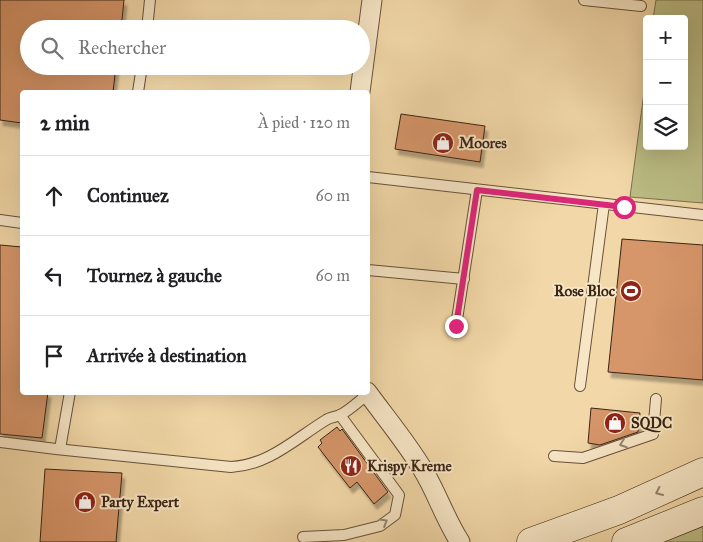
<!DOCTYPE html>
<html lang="fr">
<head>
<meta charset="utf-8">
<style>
  :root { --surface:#fff; --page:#f6f6f6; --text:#202124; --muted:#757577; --line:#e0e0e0 }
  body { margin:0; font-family:"IM FELL Great Primer",serif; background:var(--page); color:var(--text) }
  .controls { position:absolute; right:15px; top:15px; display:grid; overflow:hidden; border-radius:5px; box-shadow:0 5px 20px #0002 }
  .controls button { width:45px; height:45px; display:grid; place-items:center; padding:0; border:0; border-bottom:1px solid var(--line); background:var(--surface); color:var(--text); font:25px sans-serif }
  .stop { position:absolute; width:15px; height:15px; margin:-11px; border:4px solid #db2777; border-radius:50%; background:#fff }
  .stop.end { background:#db2777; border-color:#fff; box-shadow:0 1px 5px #0008 }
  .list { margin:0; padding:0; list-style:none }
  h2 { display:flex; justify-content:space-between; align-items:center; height:65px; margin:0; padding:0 20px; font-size:21px }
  h2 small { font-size:16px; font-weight:400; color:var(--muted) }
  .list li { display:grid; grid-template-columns:32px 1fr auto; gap:15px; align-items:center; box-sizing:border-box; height:80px; padding:0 20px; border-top:1px solid var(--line) }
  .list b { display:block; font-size:19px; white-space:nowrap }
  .list em { font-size:16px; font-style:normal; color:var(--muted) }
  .icon { flex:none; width:28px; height:28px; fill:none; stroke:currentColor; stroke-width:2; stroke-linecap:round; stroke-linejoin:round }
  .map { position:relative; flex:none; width:703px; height:542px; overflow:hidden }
  .search { position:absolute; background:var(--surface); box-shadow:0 5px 20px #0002; left:20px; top:20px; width:350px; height:55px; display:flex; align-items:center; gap:12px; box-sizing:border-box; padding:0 18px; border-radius:28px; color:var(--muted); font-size:19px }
  .panel { position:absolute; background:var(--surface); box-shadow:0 5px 20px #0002; left:20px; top:90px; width:350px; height:305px; border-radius:5px }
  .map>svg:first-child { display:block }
  .green { fill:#bcbe86; stroke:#7b714e }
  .building { fill:#d6966b; stroke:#3a2415; filter:url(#shadow) }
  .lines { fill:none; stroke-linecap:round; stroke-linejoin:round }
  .service-casing { stroke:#68513a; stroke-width:12 }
  .minor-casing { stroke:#68513a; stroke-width:21 }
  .secondary-casing { stroke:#3a2415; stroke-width:29 }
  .service { stroke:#f7e6c6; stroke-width:10 }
  .minor { stroke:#f7e6c6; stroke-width:19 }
  .secondary { stroke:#f7e6c6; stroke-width:28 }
  .oneway { stroke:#98856e }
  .route { stroke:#db2777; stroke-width:6 }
  .labels { text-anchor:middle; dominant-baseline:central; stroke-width:4; stroke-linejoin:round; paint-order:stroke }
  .poi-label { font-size:15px; font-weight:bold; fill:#3a2415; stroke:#f7e6c6; text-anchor:start }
</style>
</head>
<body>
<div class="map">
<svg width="703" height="542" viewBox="0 0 703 542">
  <defs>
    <filter id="shadow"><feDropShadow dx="3" dy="5.5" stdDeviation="1" flood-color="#0004"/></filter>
  </defs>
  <rect width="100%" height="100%" fill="#f2d8a8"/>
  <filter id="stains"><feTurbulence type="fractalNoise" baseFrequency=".004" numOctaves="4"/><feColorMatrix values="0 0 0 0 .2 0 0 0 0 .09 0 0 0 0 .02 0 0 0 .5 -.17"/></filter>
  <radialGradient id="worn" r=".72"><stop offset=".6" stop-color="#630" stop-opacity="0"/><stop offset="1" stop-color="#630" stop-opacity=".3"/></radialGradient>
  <g class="green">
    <polygon points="656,0 703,0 703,203 630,197 647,70 647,146 684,146 684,19 653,19"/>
    <polygon points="701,527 703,528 703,542 664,542"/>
  </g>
  <g class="building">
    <polygon points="0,0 124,0 121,29 29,29 29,66 116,66 113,92 22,92 22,123 0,120"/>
    <polygon points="401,114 485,126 480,162 395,149"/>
    <polygon points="622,239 703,245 703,380 608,372"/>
    <polygon points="0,245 22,247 22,392 48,392 42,438 0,434"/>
    <polygon points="591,408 640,413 638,432 600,445 588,443"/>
    <polygon points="337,427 340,431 342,429 388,492 374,504 357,482 350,488 318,447 322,443 320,440"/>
    <polygon points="45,469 122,473 116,542 40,542"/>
  </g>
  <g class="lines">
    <g class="service-casing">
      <g id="service">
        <polyline points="584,0 641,6"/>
        <polyline points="147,29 150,0"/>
        <polyline points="138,92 142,66"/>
        <polyline points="368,177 703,215"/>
        <polyline points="0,220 22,223"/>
        <polyline points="368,270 464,279"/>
        <polyline points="456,326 477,190"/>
        <polyline points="580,386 604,204"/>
        <path d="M0 442 56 449 231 467C269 465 295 439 326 420 330 417 336 417 340 415 350 410 359 401 368 394"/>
        <polyline points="60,449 70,392"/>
        <polyline points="554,456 583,458 653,434 656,399"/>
        <polyline points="303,537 344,535 380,526 395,515 399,495 340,415"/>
      </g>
    </g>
    <g class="minor-casing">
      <g id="minor">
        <polyline points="360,92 372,0"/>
        <path d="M367 392C386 418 407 443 423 470 437 493 445 519 460 542"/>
      </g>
    </g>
    <g class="secondary-casing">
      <g id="secondary">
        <polyline points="531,542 619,510 703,472"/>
        <polyline points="626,542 703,511"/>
      </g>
    </g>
    <use href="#service" class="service"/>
    <use href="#minor" class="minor"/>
    <use href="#secondary" class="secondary"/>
  </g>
  <defs><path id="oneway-chevron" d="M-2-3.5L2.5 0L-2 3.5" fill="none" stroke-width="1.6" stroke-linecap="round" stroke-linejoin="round" transform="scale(1.25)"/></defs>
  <g class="oneway">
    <use href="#oneway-chevron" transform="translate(623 444) rotate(160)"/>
    <use href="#oneway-chevron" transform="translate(659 492) rotate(155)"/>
    <use href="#oneway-chevron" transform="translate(384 522) rotate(-31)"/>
  </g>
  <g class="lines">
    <polyline class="route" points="456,326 477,190 624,207"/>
  </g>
  <defs>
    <g id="shop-disc" transform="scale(1.125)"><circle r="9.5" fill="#8f2418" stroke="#f7e6c6"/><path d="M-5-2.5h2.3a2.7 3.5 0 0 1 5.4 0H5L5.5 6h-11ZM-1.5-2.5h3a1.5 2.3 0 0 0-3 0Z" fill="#fff"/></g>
    <g id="stadium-disc" transform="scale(1.125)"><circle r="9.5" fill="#8f2418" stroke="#f7e6c6"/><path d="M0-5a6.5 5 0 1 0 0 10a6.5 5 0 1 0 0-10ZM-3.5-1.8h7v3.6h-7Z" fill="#fff"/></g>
    <g id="restaurant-disc" transform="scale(1.125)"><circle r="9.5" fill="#8f2418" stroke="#f7e6c6"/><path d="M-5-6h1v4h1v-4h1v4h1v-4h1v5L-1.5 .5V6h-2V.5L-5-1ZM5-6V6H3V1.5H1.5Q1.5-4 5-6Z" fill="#fff"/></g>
  </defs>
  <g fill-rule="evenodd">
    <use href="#shop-disc" x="443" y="143"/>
    <use href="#stadium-disc" x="631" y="291"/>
    <use href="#shop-disc" x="615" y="423"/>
    <use href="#restaurant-disc" x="351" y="466"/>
    <use href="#shop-disc" x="85" y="502"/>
  </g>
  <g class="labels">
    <g class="poi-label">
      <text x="459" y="143">Moores</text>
      <text x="615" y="291" text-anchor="end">Rose Bloc</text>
      <text x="631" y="423">SQDC</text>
      <text x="367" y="466">Krispy Kreme</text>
      <text x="101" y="502">Party Expert</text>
    </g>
  </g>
  <rect width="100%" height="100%" filter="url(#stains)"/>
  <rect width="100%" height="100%" fill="url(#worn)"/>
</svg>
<div class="controls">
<button>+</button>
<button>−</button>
<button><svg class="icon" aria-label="layers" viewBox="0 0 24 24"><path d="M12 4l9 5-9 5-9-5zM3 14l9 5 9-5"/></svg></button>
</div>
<div class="stop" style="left:624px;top:207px"></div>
<div class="stop end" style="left:456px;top:326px"></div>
<div class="search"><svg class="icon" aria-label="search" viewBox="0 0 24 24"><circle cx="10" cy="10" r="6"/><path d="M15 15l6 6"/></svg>Rechercher</div>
<section class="panel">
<h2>2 min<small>À pied · 120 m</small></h2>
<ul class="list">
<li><svg class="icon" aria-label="ahead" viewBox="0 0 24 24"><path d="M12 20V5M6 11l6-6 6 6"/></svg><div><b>Continuez</b></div><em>60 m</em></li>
<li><svg class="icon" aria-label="left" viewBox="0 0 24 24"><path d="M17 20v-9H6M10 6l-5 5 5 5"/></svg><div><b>Tournez à gauche</b></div><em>60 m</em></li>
<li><svg class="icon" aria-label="arrive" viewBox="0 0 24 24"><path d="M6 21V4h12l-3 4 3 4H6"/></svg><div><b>Arrivée à destination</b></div></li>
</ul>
</section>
</div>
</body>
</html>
